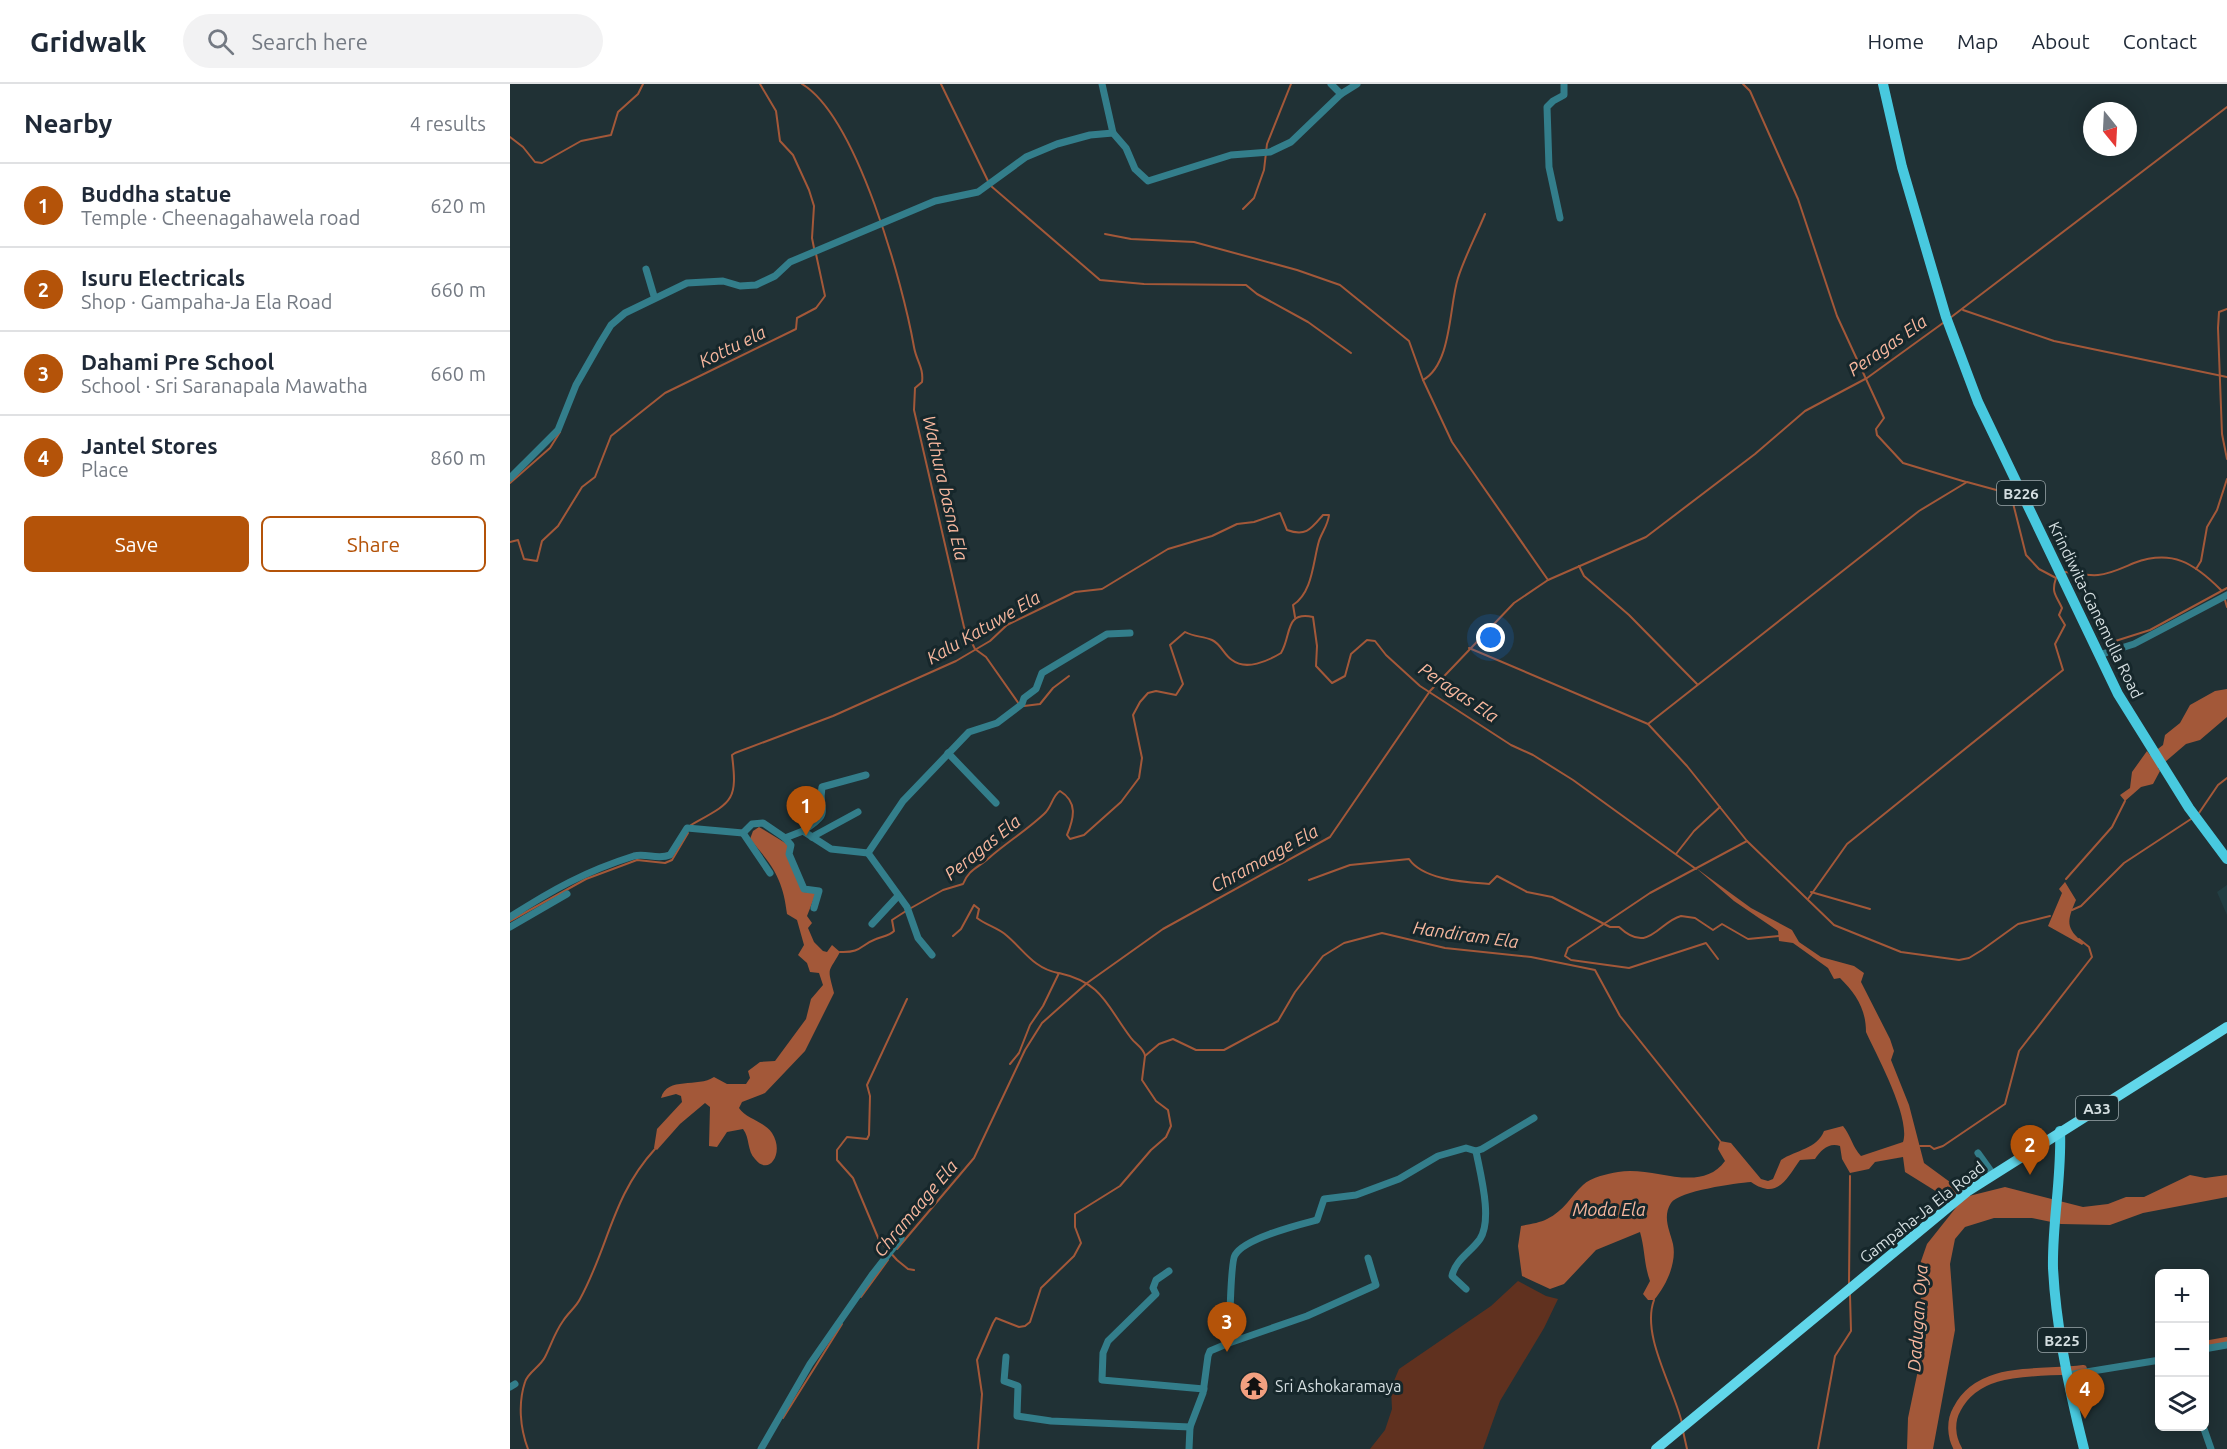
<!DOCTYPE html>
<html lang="en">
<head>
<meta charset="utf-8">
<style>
  :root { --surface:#fff; --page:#f2f2f3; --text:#1f2937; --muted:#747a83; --line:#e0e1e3; --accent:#b45309 }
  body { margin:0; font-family:Ubuntu,sans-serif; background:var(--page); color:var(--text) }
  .controls { position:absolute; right:18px; bottom:18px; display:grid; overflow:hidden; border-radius:9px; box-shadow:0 3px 15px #0003 }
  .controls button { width:54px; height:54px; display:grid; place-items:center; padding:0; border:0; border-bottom:2px solid var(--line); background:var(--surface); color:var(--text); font:30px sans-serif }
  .compass { position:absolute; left:1573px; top:18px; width:54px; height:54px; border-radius:50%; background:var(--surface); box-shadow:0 3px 15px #0003; rotate:162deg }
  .you { position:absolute; left:981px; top:554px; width:21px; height:21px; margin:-15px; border:4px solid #fff; border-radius:50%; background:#1a73e8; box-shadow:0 0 0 9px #1a73e833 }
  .badge { display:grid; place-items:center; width:39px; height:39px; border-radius:50%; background:var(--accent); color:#fff; font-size:20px; font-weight:700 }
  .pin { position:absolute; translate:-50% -50px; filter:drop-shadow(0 2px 3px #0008) }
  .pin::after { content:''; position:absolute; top:32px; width:21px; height:18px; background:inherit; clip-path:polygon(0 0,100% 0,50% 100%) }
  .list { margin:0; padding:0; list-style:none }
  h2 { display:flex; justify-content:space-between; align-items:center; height:78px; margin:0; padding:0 24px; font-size:26px }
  h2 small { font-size:20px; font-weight:400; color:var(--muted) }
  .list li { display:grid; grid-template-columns:39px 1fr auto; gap:18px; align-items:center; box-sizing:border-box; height:84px; padding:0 24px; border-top:2px solid var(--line) }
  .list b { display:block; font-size:22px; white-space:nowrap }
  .list p { margin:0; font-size:20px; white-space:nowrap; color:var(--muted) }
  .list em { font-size:20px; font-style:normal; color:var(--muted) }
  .actions { display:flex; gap:12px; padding:18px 24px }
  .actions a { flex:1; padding:14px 0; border:2px solid var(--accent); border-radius:9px; text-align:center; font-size:21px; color:var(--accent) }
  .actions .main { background:var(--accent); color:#fff }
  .icon { flex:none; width:33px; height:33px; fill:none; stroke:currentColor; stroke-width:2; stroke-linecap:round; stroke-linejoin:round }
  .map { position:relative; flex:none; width:1717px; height:1365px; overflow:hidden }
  header { display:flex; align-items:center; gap:36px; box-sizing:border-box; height:84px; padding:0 30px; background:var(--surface); border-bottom:2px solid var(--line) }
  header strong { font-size:28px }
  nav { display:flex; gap:33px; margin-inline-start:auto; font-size:21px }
  .search { width:420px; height:54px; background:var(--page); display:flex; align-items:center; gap:15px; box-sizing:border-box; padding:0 21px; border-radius:33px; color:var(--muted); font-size:22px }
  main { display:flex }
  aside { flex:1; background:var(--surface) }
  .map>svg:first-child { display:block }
  .built { fill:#223d42 }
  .green { fill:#60311f }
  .water { fill:#a35839 }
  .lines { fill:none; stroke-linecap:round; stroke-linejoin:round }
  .stream { stroke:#a35839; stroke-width:2 }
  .canal { stroke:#a35839; stroke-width:8 }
  .minor { stroke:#337e8b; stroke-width:7 }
  .primary { stroke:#48c9df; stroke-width:10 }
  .trunk { stroke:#61d6ea; stroke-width:10 }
  .labels { text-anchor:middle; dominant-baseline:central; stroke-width:6; stroke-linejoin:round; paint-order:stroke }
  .shield { fill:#16272b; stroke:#9ba7aa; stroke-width:1.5 }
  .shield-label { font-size:15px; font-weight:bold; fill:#d4dee0 }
  .street-label { font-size:16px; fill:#d4dee0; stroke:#16272b }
  .poi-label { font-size:16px; fill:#d4dee0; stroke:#16272b; text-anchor:start }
  .water-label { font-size:18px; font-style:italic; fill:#f7b79e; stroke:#16272b }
</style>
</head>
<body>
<header>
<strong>Gridwalk</strong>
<div class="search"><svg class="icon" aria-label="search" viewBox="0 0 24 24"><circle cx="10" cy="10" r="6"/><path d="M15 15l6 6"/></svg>Search here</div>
<nav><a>Home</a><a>Map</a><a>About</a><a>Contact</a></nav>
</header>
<main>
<aside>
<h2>Nearby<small>4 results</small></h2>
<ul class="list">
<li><span class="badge">1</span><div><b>Buddha statue</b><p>Temple · Cheenagahawela road</p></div><em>620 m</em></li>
<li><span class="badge">2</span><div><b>Isuru Electricals</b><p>Shop · Gampaha-Ja Ela Road</p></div><em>660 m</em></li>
<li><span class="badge">3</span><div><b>Dahami Pre School</b><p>School · Sri Saranapala Mawatha</p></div><em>660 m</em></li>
<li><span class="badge">4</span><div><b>Jantel Stores</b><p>Place</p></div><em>860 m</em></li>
</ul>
<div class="actions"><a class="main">Save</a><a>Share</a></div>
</aside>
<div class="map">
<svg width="1717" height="1365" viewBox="0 0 1717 1365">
  <rect width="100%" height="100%" fill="#203135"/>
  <polygon class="built" points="1717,801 1717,831 1707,808"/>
  <polygon class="green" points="1008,1197 1036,1212 1048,1215 1034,1244 990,1317 973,1365 860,1365 875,1346 882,1325 881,1304 889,1285 981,1222"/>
  <g class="water">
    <polygon points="1717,605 1717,633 1690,656 1676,660 1648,684 1650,687 1643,700 1631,703 1615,717 1610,711 1620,704 1622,688 1637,667 1640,671 1653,661 1655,651 1670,639 1680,621 1705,607"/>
    <path d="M249 743 277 760 294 808 306 809 297 832 302 839 298 844 304 858 313 867 317 868 322 861 330 868C318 890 317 882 324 909L295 967 255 1009 232 1018 229 1024C236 1035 254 1037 262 1049 275 1069 259 1093 245 1075 237 1067 240 1054 233 1045L217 1048 207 1063 199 1062 200 1023 195 1019 170 1040 147 1066 144 1064 147 1045 172 1018 171 1012 166 1010 151 1014C157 992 188 1004 204 993L217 1000H236L240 994 238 987 250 978 265 977 296 935 301 915 313 901 309 889 300 888 297 879 288 871 294 861 287 836 277 830C273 795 263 782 240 755L243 747Z"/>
    <path d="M1186 784 1241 824 1282 846 1289 858 1311 873 1344 882 1354 889 1351 898 1380 955 1384 967 1381 976 1399 1021 1414 1079 1459 1112 1495 1103 1573 1123 1598 1120 1616 1113H1634L1680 1091 1695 1094 1717 1091V1113L1633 1129 1600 1141 1551 1140 1522 1134H1484L1455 1143 1445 1155 1440 1180 1445 1246 1423 1365H1397L1398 1334 1412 1267 1410 1180 1417 1160 1448 1121 1395 1088 1393 1073 1365 1078 1359 1085 1340 1089 1332 1075 1330 1062C1319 1058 1311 1066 1305 1075L1290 1076C1276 1096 1267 1116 1241 1098 1226 1099 1169 1107 1161 1119 1152 1133 1160 1147 1163 1160 1167 1179 1156 1202 1144 1216H1138L1133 1210 1140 1197C1134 1181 1135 1165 1130 1148L1086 1166 1054 1200 1040 1205 1012 1192 1008 1162 1011 1142C1019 1140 1030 1139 1037 1135 1054 1127 1061 1112 1073 1101 1081 1093 1097 1090 1108 1088 1143 1081 1190 1111 1215 1077L1208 1065 1210 1057 1221 1059 1251 1095 1258 1097 1263 1095 1271 1076C1286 1066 1307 1065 1314 1047L1333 1042C1341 1052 1343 1064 1351 1072L1393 1058C1401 1034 1367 972 1356 948 1356 925 1346 910 1330 894L1324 895 1318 884 1283 859 1269 857 1268 847 1224 817Z"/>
    <path d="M1555 798 1566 816C1557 837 1555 844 1574 859L1572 861 1538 842 1552 809 1549 805Z"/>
  </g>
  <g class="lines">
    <g class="stream">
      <polyline points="250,0 266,27 270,57 283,71 299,106 304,122 302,154 304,164"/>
      <path d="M292 0C347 33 393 200 404 263 406 276 414 284 412 298L405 304 404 326 454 543 465 565 476 573 509 620"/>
      <polyline points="431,0 478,97"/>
      <polyline points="1233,0 1240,7 1288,115 1327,232 1374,334 1366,345 1367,351 1393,379 1456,398"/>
      <polyline points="0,53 13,63 25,78 32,79 71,57 101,51 108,28 128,10 133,0"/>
      <polyline points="481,102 590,196 634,200 736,201 747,210 798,238 841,269"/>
      <polyline points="733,125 744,114 754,86 757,60 781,0"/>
      <polyline points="595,150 621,155 684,158 787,186 830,201 899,257 913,296"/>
      <polyline points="1717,225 1709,228 1708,244 1712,350 1717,375"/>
      <polyline points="1453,226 1544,257 1717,293"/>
      <polyline points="1440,234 1717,23"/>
      <polyline points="0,399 40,364 50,348"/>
      <polyline points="0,458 8,456 14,475 27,477 32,457 48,442 72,403 85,393 101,352 155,309 286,245 287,234 306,224 315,212 306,170"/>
      <polyline points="1069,482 1074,492 1119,531 1187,600"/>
      <polyline points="1686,485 1691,477 1697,443 1707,426 1717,395"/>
      <path d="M1555 488C1566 489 1577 492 1588 491 1600 490 1612 484 1624 479 1662 465 1684 479 1711 506"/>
      <polyline points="1038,496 1136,453 1245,370 1295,327 1357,294 1433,239"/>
      <polyline points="1715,516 1717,523"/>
      <polyline points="1599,559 1640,546 1717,504"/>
      <polyline points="959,564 1138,640 1177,682 1237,757 1324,841 1391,868 1449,876 1459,874 1472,866 1508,840 1540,832"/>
      <polyline points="514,622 530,620 543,604 559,592"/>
      <path d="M1138 640 1409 427 1457 398 1490 407 1502 415 1516 471 1529 485 1546 494C1541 509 1546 511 1552 524L1549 531 1555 541 1545 560 1553 586 1337 760 1298 815"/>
      <polyline points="1689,729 1708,701 1717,694"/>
      <path d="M181 741C222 718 228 718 222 671L225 669 323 632 446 577 480 557 497 541 565 508 592 505 658 465 702 452 727 440 744 438 770 429 777 446C796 453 801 445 813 431H819C818 441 812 448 809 457 803 477 803 508 783 521L785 533"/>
      <polyline points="1166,770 1184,747 1210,723"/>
      <polyline points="1556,795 1602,743 1615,717"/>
      <path d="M799 796 840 781 899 775C913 796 955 798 979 800L987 792 1017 808 1042 813 1100 843H1109C1139 871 1148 838 1171 832L1185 834 1203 846 1212 840 1238 855 1269 852"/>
      <polyline points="1301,808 1360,825"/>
      <path d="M401 824 433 806 453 800C459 785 468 784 479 774 496 759 517 746 534 730 542 723 542 712 550 707 568 718 564 734 557 751L560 755 574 751 611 718 629 694 632 674 623 631 630 618 638 609 646 607 666 611 673 600 660 561 675 548C684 553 693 552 702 556 711 560 714 571 722 576 736 587 758 577 771 569 782 551 774 527 803 533L807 562 806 582 822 599 835 592 841 570 857 556 865 557 876 571 910 602 1001 661 1023 671 1063 696 1186 785"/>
      <polyline points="1562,826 1571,822 1614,779 1681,735"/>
      <polyline points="0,837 76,795 127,776 155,779 162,776 178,749"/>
      <path d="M443 852 451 845 464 821 469 825 467 834C476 841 488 844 496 851 514 866 523 884 548 889"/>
      <path d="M330 868C352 869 350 861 366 855 373 852 379 852 384 847L382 836 396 827"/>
      <polyline points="1208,875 1196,859 1119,884 1061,876 1055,872 1058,864 1140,809 1237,757"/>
      <polyline points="397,915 357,1001 360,1012 359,1051 357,1055 337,1053 327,1066 327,1076 343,1094 369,1156 387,1176 398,1185 404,1186"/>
      <path d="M500 980 509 969 520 941 533 922 549 889C593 899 596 921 621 954 625 960 634 964 635 972"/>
      <polyline points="1410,1062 1420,1062 1424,1065 1433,1062 1495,1020 1509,967 1582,873 1579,863 1569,855"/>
      <path d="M387 1165 464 1074 515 966 532 939 577 899 653 845 820 753 920 607 1004 519 1038 496 942 358 913 296C942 280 939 222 948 194 955 172 966 152 975 130"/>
      <polyline points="1339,1200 1340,1092"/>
      <polyline points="351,1213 378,1176"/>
      <path d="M1144 1216C1131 1251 1163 1302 1172 1339"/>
      <polyline points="273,1334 332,1240"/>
      <polyline points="1173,1347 1177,1365"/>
      <path d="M18 1365C10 1344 8 1319 15 1298 18 1288 30 1283 35 1273 41 1261 45 1248 53 1237 58 1229 66 1223 70 1215 99 1162 102 1112 145 1065"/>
      <polyline points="468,1365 472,1310 467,1276 483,1239 486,1234 509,1243 515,1242 520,1238 531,1204 564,1172 571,1159 565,1143 565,1130 610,1102 641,1066 656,1053 661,1042 658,1026 646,1017 632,996 635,972 649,960 663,955 686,966 714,966 768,937 785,908 813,872 834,859 872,849 935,864 1021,873 1085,886 1110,932 1210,1057"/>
      <polyline points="1308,1365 1325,1272 1341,1247 1340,1211"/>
    </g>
    <g class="canal">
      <polyline points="1694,1261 1717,1257"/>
      <path d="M1448 1365C1441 1353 1440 1337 1447 1325 1470 1280 1530 1291 1573 1285"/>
    </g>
    <g class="minor">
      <polyline points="592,0 603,49"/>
      <polyline points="821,0 831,10"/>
      <polyline points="1050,134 1039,83 1037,23 1043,17 1054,11 1054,0"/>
      <polyline points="136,185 144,212"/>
      <polyline points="0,394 48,346 66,301 90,259 101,241 115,229 177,199 213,197 230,202 246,201 265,192 280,178 425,117 468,108 516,73 547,60 580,51 603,49 616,64 625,85 638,97 721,71 760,68 781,58 831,10 847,0"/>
      <polyline points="1589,571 1624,560 1717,511"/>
      <polyline points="438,669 486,719"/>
      <path d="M293 747C325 726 307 729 312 703L356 691"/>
      <polyline points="233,749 260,789"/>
      <polyline points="302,753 348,728"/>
      <polyline points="275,754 281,761 279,770 294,805 309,807 304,824"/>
      <polyline points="358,769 397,823 408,854 422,871"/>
      <path d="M0 833C42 806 76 787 124 772 136 769 148 776 160 771L177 744 233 749 242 740 253 739 275 754 293 747 321 765 358 769 393 717 459 648 487 639 512 620 514 614 526 605 532 589 597 550 620 549"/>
      <polyline points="362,840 388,812"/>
      <polyline points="0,843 57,810"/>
      <polyline points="1468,1069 1483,1090"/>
      <polyline points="659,1187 646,1196 643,1204 646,1210 598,1257 593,1269 592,1296 694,1305"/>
      <path d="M956 1205 942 1192C945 1176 961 1168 970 1155 983 1135 970 1089 966 1067"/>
      <polyline points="719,1259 797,1232 866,1201 858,1174"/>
      <polyline points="1694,1265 1717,1261"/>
      <polyline points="496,1273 494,1297 508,1302 507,1332 541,1337 680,1343"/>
      <polyline points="1558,1291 1650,1276"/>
      <polyline points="0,1303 5,1300"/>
      <polyline points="1693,1342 1701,1365"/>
      <polyline points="251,1365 300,1280 362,1191 391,1154"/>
      <path d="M679 1365 680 1343 693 1309 698 1272 700 1267 719 1259C720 1244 720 1179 725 1171 735 1154 788 1141 807 1136L814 1115 846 1111 889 1095 928 1072 956 1064 966 1067 972 1065 1024 1034"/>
    </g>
    <g class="primary">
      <polyline points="1373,0 1392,83 1436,233 1468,318 1608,610 1679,724 1717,775"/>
      <path d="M1550 1047C1552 1093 1542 1138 1543 1184 1546 1245 1559 1306 1574 1365"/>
    </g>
    <polyline class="trunk" points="1146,1365 1458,1107 1717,943"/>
  </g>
  <defs>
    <g id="temple-disc" transform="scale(1.5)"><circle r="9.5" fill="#f2a080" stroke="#16272b"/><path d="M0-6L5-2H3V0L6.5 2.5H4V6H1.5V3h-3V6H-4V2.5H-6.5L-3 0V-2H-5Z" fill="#111"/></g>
  </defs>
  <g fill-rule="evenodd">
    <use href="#temple-disc" x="744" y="1302"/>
  </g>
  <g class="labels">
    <g class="shield">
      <rect x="1487" y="397" width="48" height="24" rx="4.5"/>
      <rect x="1566" y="1012" width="42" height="24" rx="4.5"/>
      <rect x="1528" y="1244" width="48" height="24" rx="4.5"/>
    </g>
    <g class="shield-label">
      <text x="1511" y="409">B226</text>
      <text x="1587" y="1024">A33</text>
      <text x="1552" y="1256">B225</text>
    </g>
    <g class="street-label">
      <text transform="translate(1586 526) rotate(64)">Krindiwita-Ganemulla Road</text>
      <text transform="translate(1412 1128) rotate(-38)">Gampaha-Ja Ela Road</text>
    </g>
    <g class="poi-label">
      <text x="765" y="1302">Sri Ashokaramaya</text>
    </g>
    <g class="water-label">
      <text transform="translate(1377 261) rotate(-35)">Peragas Ela</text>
      <text transform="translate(222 262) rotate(-26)">Kottu ela</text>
      <text transform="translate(436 404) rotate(77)">Wathura basna Ela</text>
      <text transform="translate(473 543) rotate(-30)">Kalu Katuwe Ela</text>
      <text transform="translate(949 608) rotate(34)">Peragas Ela</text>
      <text transform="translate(472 763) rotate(-39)">Peragas Ela</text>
      <text transform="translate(754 774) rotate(-29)">Chramaage Ela</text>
      <text transform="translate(956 850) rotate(8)">Handiram Ela</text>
      <text transform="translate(405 1124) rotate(-50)">Chramaage Ela</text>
      <text x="1099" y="1125">Moda Ela</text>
      <text transform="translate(1407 1234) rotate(-86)">Dadugan Oya</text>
    </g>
  </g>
</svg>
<div class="controls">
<button>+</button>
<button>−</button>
<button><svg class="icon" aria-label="layers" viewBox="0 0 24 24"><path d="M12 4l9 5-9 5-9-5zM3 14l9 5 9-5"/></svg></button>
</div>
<svg class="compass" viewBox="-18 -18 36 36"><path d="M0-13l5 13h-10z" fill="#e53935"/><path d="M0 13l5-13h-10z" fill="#747a83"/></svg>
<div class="you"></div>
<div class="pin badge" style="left:296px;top:752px">1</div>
<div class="pin badge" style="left:1520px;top:1091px">2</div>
<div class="pin badge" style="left:717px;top:1268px">3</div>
<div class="pin badge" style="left:1575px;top:1335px">4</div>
</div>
</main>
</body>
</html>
